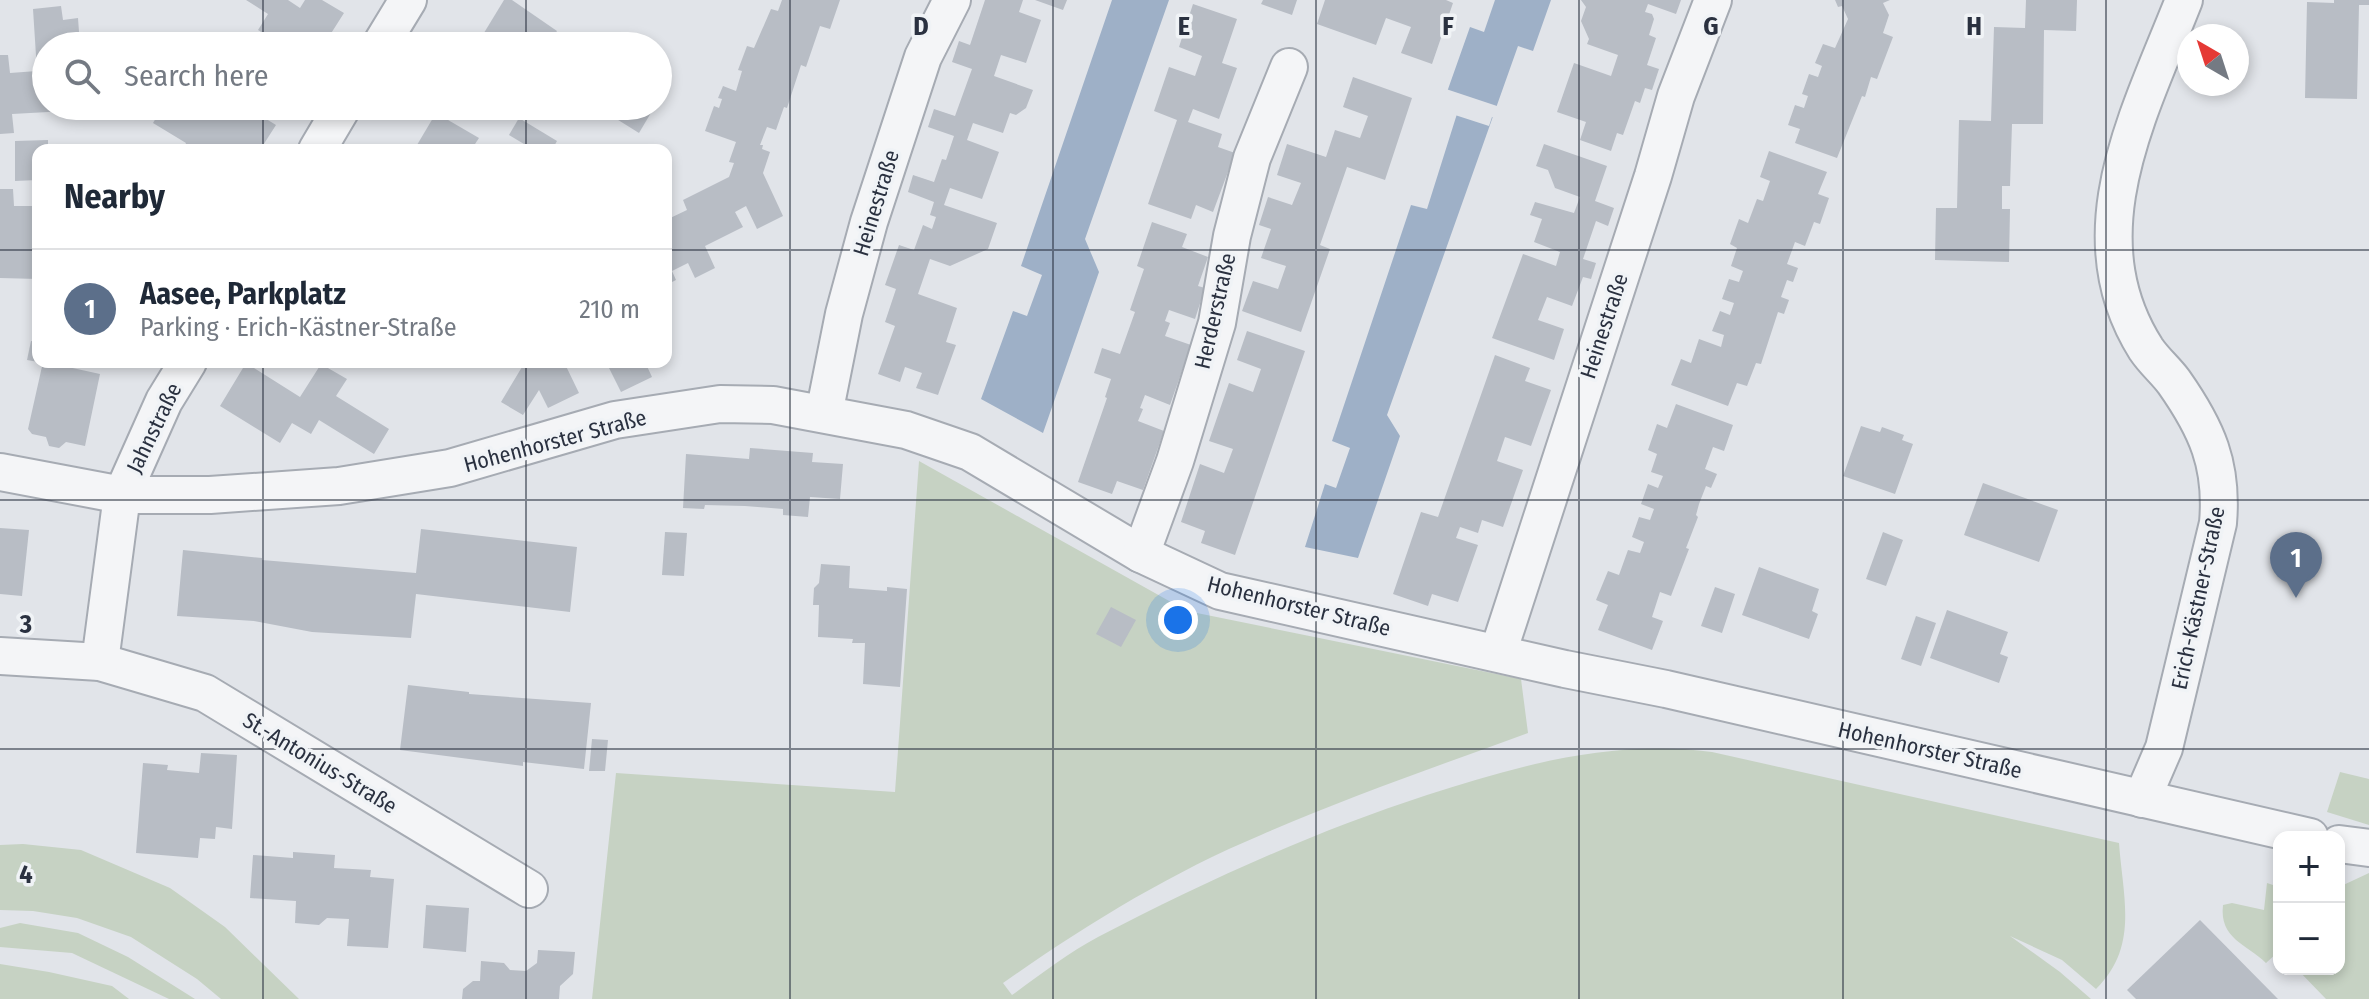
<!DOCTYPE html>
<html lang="en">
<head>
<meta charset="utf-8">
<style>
  :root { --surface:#fff; --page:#f2f2f3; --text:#1f2937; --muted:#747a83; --line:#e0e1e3; --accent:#c74d59 }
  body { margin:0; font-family:"Fira Sans Condensed",sans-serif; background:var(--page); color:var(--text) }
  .controls { position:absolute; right:24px; bottom:24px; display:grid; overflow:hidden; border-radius:16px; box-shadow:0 4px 12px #0003 }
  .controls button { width:72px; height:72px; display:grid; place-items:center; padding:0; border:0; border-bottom:2px solid var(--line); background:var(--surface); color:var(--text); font:40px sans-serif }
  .compass { position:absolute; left:2177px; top:24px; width:72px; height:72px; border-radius:50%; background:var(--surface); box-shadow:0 4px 12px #0003; rotate:321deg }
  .you { position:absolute; left:1178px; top:620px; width:28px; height:28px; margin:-20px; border:6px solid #fff; border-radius:50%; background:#1a73e8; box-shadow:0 0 0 12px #1a73e833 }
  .badge { display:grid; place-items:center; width:52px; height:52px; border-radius:50%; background:var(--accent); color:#fff; font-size:26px; font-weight:700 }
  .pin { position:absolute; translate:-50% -66px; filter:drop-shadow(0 2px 4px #0008) }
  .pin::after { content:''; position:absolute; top:42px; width:28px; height:24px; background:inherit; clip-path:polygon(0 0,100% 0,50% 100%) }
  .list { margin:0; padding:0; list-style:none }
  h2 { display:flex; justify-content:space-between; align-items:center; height:104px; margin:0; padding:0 32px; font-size:34px }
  h2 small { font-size:26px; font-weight:400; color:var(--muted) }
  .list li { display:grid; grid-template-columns:52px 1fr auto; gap:24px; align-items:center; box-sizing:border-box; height:120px; padding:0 32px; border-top:2px solid var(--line) }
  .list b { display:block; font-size:30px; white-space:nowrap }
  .list p { margin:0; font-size:26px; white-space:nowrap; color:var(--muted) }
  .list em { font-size:26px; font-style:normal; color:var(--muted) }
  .icon { flex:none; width:44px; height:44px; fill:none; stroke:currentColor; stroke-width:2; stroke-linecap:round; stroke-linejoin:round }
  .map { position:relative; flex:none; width:2369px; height:999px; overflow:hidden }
  .search { position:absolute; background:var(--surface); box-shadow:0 4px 12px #0003; left:32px; top:32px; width:640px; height:88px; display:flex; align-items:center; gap:20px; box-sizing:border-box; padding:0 28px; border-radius:44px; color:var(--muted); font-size:30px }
  .panel { position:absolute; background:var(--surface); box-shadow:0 4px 12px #0003; left:32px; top:144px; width:640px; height:224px; border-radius:16px }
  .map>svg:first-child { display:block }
  .green { fill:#c6d2c3 }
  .water { fill:#9eb0c7 }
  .pier { fill:#e1e4e9 }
  .building { fill:#b8bdc5 }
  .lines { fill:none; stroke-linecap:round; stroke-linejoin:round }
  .minor-casing { stroke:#a6abb3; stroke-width:40 }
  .minor { stroke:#f4f5f7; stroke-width:36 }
  .grid { fill:none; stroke:#2a3140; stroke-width:2; stroke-opacity:0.55 }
  .labels { text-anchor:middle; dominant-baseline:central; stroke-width:7; stroke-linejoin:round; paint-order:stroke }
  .street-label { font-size:22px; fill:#2a3140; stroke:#f0f3f6 }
  .grid-label { font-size:26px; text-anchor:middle; font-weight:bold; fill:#2a3140; stroke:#f0f3f6; stroke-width:7; stroke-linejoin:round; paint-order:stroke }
</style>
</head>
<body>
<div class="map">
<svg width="2369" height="999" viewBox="0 0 2369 999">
  <rect width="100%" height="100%" fill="#e1e4e9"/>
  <g class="green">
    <path d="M919 461 1187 611 1521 679 1528 733C1438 766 1348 797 1261 835 1170 873 1084 926 1003 983L1012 995C1040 975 1068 953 1098 937 1204 882 1313 832 1427 795 1520 765 1613 739 1712 752L2119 843C2123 898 2139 947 2096 989L2062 960 2010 936 2060 972 2091 999H592L616 773 895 792Z"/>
    <polygon points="2340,772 2369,779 2369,825 2327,812"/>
    <polygon points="23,844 81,850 170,888 225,927 299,999 221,999 197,979 131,937 77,918 33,911 0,910 0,845"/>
    <polygon points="2369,873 2369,999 2326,999 2297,969 2339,969 2339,887"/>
    <path d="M2267 883 2279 887V951L2266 963C2247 944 2219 939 2223 905L2232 903 2264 910Z"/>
    <polygon points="20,923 78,933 128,957 195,999 169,999 72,953 0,947 0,928"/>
    <polygon points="0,964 49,972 112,986 129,999 0,999"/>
  </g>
  <g class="water">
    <polygon points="1112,0 1169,0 1085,239 1099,272 1043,433 981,399 1013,311 1027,316 1042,275 1021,266"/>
    <polygon points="1495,0 1551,0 1533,51 1518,46 1387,415 1400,436 1358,558 1305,547 1325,484 1336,488 1350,448 1332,441 1411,205 1427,209 1462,98 1447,92 1470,27 1484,32"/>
  </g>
  <polygon class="pier" points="1446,89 1500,107 1497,119 1492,117 1489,126 1455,115 1457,100 1445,96"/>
  <g class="building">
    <polygon points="246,0 288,0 300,8 305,0 322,0 344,13 323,46 278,46 280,44 258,30 268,14"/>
    <polygon points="504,0 512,0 557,31 548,46 476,46"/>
    <polygon points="782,0 840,0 830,29 820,26 806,67 801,65 787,108 784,107 776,130 767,127 760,145 763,145 762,149 770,152 763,173 783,216 757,229 746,206 735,212 743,227 705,246 715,268 695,278 688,263 672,271 676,280 666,285 666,220 687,210 683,200 729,177 734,163 729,162 736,142 705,131 714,106 719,108 722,99 718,98 723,86 736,91 742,71 738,70 747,46 754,48 771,9 778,11"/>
    <polygon points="985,0 1023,0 1019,12 1041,20 1026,63 1001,55 994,76 1033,90 1026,108 1016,115 1010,113 1003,133 973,123 967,140 999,152 982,199 950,188 944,205 997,223 988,249 950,266 930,259 918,294 957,308 946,342 956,345 938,395 916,388 922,373 905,367 900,382 878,374 895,326 885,322 896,289 885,285 899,245 914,250 923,225 932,229 936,217 930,215 934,202 908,192 913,175 934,182 942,159 946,160 954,136 928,127 934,109 955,116 972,69 952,62 959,41 970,45"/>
    <polygon points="1035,0 1067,0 1063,10"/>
    <polygon points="1263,0 1297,0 1292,15 1261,4"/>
    <polygon points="1325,0 1446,0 1453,3 1432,64 1401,53 1411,27 1386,18 1376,45 1317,24"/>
    <polygon points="1581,0 1681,0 1676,14 1648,4 1645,12 1652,14 1654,19 1649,35 1656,38 1647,65 1659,69 1652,90 1645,88 1640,103 1635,101 1623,135 1617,133 1611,151 1580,140 1586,122 1557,112 1574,63 1611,76 1618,55 1587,44 1589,39 1581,21 1586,7"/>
    <polygon points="1835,0 1890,0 1883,3 1889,15 1883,33 1893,37 1877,79 1871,77 1865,97 1862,96 1837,158 1795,143 1800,129 1788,125 1795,105 1804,108 1808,96 1802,94 1809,74 1818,77 1822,66 1815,63 1823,44 1835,48 1848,19 1842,6 1838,7"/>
    <polygon points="2026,0 2077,0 2076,31 2044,30 2043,124 2012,124 2010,186 2002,186 2002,209 2010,209 2009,262 1935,260 1936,208 1957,208 1959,120 1991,121 1994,27 2025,28"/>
    <polygon points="2334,0 2369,0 2369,5 2359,5 2357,99 2305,98 2307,2 2334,3"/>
    <polygon points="1193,4 1237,19 1222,63 1237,68 1219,119 1193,109 1188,122 1222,134 1218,147 1235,153 1213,212 1196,205 1191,219 1148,204 1177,120 1154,111 1169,67 1195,76 1202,56 1179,47"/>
    <polygon points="61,6 63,20 78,18 80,46 46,46 46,106 66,106 66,111 12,114 14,133 0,134 0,55 8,55 10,73 37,71 33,9"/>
    <polygon points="1353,77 1412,98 1385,180 1347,167 1320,245 1330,249 1301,332 1242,311 1253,281 1278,289 1286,266 1261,258 1271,229 1259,225 1268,197 1292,205 1301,183 1277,175 1287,144 1326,157 1335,130 1360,138 1368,116 1343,107"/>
    <polygon points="163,106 245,106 276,125 260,150 187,150 184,148 186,143 153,123"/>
    <polygon points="260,106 287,106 279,118"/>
    <polygon points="600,106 655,106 639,133 599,108"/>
    <polygon points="436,113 479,138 471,150 414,150"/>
    <polygon points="519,118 557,141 552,150 534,150 509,135"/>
    <polygon points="48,140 48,150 38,150 38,180 15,181 15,141"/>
    <polygon points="1544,144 1607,166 1595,201 1614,208 1608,226 1596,221 1583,259 1596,263 1591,279 1583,277 1572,306 1547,297 1538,320 1564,329 1554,360 1492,338 1523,254 1556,266 1560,252 1534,242 1542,219 1530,215 1535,202 1574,213 1580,197 1555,188 1548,170 1536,166"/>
    <polygon points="1769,151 1827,172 1818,194 1829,198 1820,224 1814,222 1805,246 1795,242 1787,264 1798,268 1793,282 1787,280 1781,297 1789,300 1784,314 1778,312 1761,364 1756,363 1747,386 1737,383 1728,406 1671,385 1681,359 1691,363 1699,339 1721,347 1724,335 1712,331 1720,311 1730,315 1734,303 1722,299 1729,279 1739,282 1743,271 1731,266 1737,248 1730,244 1739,219 1748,223 1757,199 1763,201 1770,181 1760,177"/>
    <polygon points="0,189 13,189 14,206 38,206 38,279 0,278"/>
    <polygon points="1152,222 1187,234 1182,247 1208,257 1198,286 1205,288 1195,319 1169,310 1165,321 1170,323 1165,336 1191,345 1170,405 1145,395 1140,408 1143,409 1138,421 1164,431 1143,490 1117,481 1112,494 1078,482 1107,398 1105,397 1111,379 1094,373 1102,348 1120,354 1135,312 1130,310 1144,269 1137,266"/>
    <polygon points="1247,331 1305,351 1235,555 1201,543 1205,531 1181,522 1200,464 1224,473 1233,449 1209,441 1229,383 1253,392 1261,369 1237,360"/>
    <polygon points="31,341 38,342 38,362 27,360"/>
    <polygon points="1495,355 1530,368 1525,381 1551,390 1531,446 1505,437 1497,461 1523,470 1503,527 1482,520 1478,533 1460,527 1456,538 1478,545 1458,602 1432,594 1428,606 1393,594 1421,512 1438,517"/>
    <polygon points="43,362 69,362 68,367 100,374 85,446 66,442 59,448 49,446 46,437 32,434 28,429"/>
    <polygon points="525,362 564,362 579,393 548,408 539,390 523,415 501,402"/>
    <polygon points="606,362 645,362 652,377 621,392"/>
    <polygon points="246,363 300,397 321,364 347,379 336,396 389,429 374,454 319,420 311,434 292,423 280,443 220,406"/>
    <polygon points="1676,404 1733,425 1724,451 1713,447 1705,469 1717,474 1711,488 1706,486 1699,504 1696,515 1698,517 1686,548 1689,549 1671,596 1660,592 1652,617 1663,621 1652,650 1598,630 1608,605 1596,600 1608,571 1619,575 1628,550 1640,553 1644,542 1632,537 1639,517 1650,520 1654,509 1641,504 1648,484 1658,488 1663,476 1651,472 1657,454 1648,450 1657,424 1667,428"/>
    <polygon points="1861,426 1880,432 1882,427 1904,435 1902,440 1913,444 1895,494 1843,476"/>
    <polygon points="750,448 813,453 812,462 843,464 840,499 810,497 808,517 783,515 783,509 745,506 705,505 704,509 683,508 686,454 749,459"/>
    <polygon points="1983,483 2058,510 2039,562 1964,535"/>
    <polygon points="0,528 29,530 22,596 0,594"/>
    <polygon points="421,529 577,547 570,612 416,594 411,638 312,632 254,621 177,616 183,550 262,558 262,560 416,573"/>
    <polygon points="665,532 687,533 684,576 662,575"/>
    <polygon points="1883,532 1903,540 1886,586 1866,579"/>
    <polygon points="821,564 850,566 849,588 887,591 887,587 907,589 900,687 863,684 865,643 852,643 853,639 818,637 819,605 813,605 814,588 819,583"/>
    <polygon points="1759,567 1819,589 1812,611 1818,614 1809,639 1742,615"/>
    <polygon points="1715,587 1735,594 1722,633 1701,626"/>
    <polygon points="1111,607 1136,620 1121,647 1096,634"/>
    <polygon points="1947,610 2008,632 2000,654 2008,657 1999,683 1930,658"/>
    <polygon points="1916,616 1936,623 1921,666 1901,659"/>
    <polygon points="408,685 469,692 469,694 591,703 584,769 523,762 523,766 400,750"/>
    <polygon points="592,739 608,740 605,771 589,771"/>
    <polygon points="201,753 237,755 232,829 216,827 215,839 200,838 198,858 136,853 143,763 168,765 167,770 199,773"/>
    <polygon points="293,852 335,855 334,868 371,870 370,877 394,879 388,948 347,946 349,919 327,918 319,925 295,923 296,901 250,898 253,855 293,858"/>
    <polygon points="426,905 469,908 466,952 423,948"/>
    <polygon points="2200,920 2278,999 2136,999 2127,990"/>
    <polygon points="538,950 575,952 573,974 560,986 559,999 462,999 463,989 473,981 480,981 481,961 504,963 510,970 526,971 537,963"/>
  </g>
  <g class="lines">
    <g class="minor-casing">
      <g id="minor">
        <polyline points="380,46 408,0"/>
        <polyline points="317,150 343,106"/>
        <polyline points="824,414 844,314 869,222 923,57 952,0"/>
        <polyline points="0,472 122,495 210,495 339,486 450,468 615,420 720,404 773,405 906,430 970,452 1141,554 1220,591 1565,669 1666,689 2310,837"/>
        <polyline points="1141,554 1175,461 1217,323 1232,236 1252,158 1289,67"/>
        <polyline points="1498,653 1653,176 1676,96 1713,0"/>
        <polyline points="0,656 100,662 205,693 529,889"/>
        <polyline points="100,662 122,495 164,401 188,362"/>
        <path d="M2142 799 2164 748 2218 523C2223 465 2207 429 2174 382 2165 370 2154 361 2146 349 2073 234 2140 112 2184 0"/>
        <polyline points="2339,844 2369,848"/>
      </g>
    </g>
    <use href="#minor" class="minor"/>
  </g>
  <path class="grid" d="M263 0V46M526 0V46M790 0V999M1053 0V999M1316 0V999M1579 0V999M1843 0V999M2106 0V999M263 106V150M526 106V150M0 250H38M666 250H2369M263 362V999M526 362V999M0 500H2369M0 749H2369"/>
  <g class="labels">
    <g class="street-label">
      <text transform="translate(876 203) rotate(-73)">Heinestraße</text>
      <text transform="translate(1215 311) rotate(-77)">Herderstraße</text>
      <text transform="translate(1604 326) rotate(-72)">Heinestraße</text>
      <text transform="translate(154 428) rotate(-64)">Jahnstraße</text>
      <text transform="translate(555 441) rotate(-15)">Hohenhorster Straße</text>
      <text transform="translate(2198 598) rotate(-78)">Erich-Kästner-Straße</text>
      <text transform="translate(1299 606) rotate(14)">Hohenhorster Straße</text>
      <text transform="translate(1930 750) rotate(13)">Hohenhorster Straße</text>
      <text transform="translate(320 763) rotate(31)">St.-Antonius-Straße</text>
    </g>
  </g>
  <g class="grid-label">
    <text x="921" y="35">D</text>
    <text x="1184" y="35">E</text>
    <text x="1448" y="35">F</text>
    <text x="1711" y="35">G</text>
    <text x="1974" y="35">H</text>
    <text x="26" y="633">3</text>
    <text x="26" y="883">4</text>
  </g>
</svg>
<div class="controls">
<button>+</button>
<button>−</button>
</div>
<svg class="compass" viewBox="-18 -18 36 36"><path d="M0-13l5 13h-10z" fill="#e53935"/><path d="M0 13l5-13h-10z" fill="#747a83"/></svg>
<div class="you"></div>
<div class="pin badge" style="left:2296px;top:598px;background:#5c6f8a">1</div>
<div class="search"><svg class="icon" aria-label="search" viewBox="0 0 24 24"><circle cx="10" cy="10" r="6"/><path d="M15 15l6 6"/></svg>Search here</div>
<section class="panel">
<h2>Nearby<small></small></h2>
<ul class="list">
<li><span class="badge" style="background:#5c6f8a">1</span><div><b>Aasee, Parkplatz</b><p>Parking · Erich-Kästner-Straße</p></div><em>210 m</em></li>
</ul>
</section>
</div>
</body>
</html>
